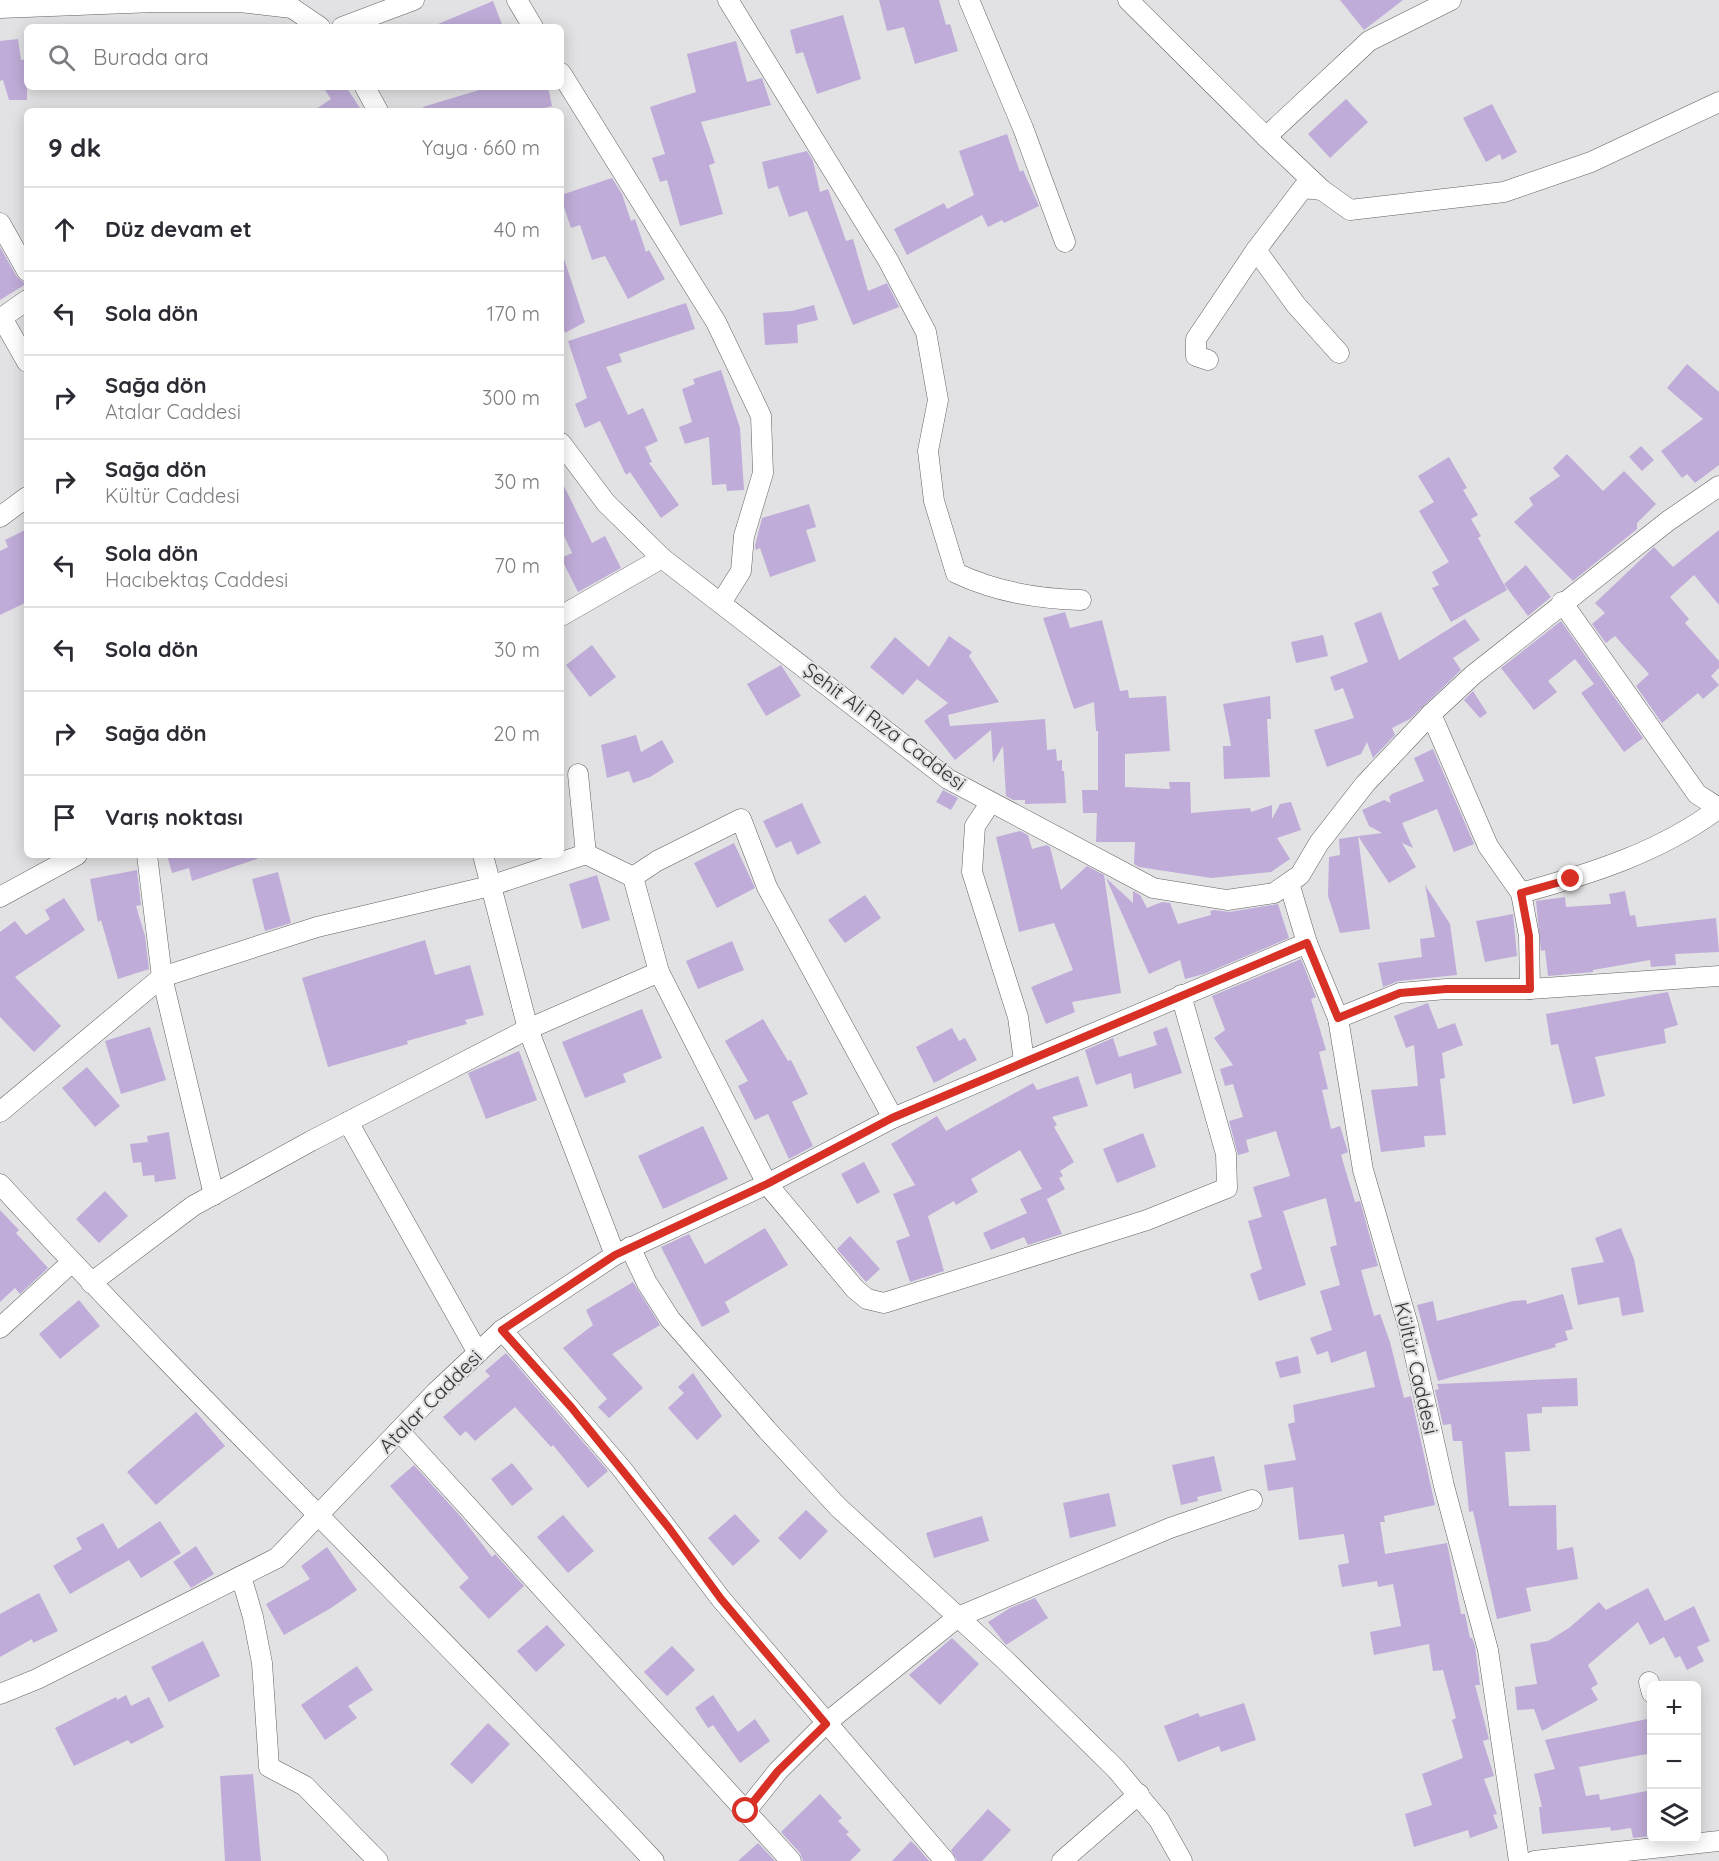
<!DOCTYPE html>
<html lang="tr">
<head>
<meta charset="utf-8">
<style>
  :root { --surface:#fff; --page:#f7f7f7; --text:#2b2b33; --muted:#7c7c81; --line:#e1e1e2 }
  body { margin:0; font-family:Quicksand,sans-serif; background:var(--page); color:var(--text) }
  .controls { position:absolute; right:18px; bottom:18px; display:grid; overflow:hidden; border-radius:9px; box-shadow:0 3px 15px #0003 }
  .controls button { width:54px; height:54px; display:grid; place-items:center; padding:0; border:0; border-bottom:2px solid var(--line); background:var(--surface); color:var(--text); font:30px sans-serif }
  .stop { position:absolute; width:18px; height:18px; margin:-14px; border:4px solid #d93025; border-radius:50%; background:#fff }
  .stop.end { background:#d93025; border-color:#fff; box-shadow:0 2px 6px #0008 }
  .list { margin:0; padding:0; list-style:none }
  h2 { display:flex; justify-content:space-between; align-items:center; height:78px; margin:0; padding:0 24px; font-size:26px }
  h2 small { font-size:20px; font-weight:400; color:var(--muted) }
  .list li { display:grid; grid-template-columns:39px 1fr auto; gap:18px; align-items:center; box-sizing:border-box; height:84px; padding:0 24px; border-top:2px solid var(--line) }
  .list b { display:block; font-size:22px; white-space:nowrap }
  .list p { margin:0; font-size:20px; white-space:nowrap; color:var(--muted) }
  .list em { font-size:20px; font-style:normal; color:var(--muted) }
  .icon { flex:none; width:33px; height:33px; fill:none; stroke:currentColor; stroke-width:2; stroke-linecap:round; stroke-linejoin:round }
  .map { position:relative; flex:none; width:1719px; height:1861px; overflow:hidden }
  .search { position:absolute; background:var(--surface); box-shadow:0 3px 15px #0003; left:24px; top:24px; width:540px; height:66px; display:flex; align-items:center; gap:15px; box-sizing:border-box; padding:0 21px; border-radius:9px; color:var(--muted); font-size:22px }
  .panel { position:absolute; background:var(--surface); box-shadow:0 3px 15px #0003; left:24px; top:108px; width:540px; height:750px; border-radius:9px }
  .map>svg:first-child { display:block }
  .building { fill:#bfacd8 }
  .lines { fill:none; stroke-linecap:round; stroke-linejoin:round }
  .minor-casing { stroke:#616163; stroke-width:21 }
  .minor { stroke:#fff; stroke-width:20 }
  .route { stroke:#d93025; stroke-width:8 }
  .labels { text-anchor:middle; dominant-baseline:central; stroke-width:4.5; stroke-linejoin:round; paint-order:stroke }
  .street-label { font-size:20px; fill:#353535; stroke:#e2e2e4 }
</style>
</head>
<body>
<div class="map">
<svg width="1719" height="1861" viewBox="0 0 1719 1861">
  <rect width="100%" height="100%" fill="#e2e2e4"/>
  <g class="building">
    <polygon points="879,0 939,0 946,25 950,24 958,51 915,64 904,27 887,31"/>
    <polygon points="1340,0 1403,0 1364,30"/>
    <polygon points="493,1 503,27 431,27"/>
    <polygon points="843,15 861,79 817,94 803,52 796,54 790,30"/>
    <polygon points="18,39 21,60 27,59 27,100 9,100 3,80 0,81 0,41"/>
    <polygon points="736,41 747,82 762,78 771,105 701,122 715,163 709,165 723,214 680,226 667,180 660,182 652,158 665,154 650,107 696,92 687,54"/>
    <polygon points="323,87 346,87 362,111 313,111 331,99"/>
    <polygon points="489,87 548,87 552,106 533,111 424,111 423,107"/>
    <polygon points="1346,99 1368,122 1330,158 1308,134"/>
    <polygon points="1492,104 1517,152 1502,160 1500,154 1486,162 1463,118"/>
    <polygon points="1007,134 1020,172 1023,170 1039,206 1004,223 1002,220 988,227 982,215 907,255 894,229 944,203 947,209 974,195 959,151"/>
    <polygon points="807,151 813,161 820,192 828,189 846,241 853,239 868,291 887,283 899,307 853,325 807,211 789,217 778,186 768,189 762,162"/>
    <polygon points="612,178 622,194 631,221 635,219 646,252 649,250 665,279 628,299 605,256 592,260 580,225 571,228 561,198 561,195"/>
    <polygon points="0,247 17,277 26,284 0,300"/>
    <polygon points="561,259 564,259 585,322 565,333 561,321"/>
    <polygon points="686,303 695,329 619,354 622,362 606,367 628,415 643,408 658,441 645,447 652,462 649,463 679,505 661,518 630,472 626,475 600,421 585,428 575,404 587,398 568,341"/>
    <polygon points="814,305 818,320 797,325 798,343 765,345 763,313 792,311"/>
    <polygon points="1687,364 1719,392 1719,465 1695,483 1687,474 1682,478 1661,451 1703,419 1667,388"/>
    <polygon points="721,370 740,428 744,490 727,491 726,484 712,485 709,437 685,444 679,427 692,422 682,389 695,384 693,379"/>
    <polygon points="1641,446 1654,460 1642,471 1629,457"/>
    <polygon points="1567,454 1603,491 1624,471 1656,504 1637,523 1637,529 1573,581 1514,522 1533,505 1529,498 1560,476 1553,468"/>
    <polygon points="1449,457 1467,488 1463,490 1478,515 1471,519 1481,536 1478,538 1507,590 1451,622 1432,588 1439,585 1432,572 1449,562 1419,511 1434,502 1418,476"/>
    <polygon points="561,480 592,543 605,536 621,568 578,592 561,558 572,553 561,529"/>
    <polygon points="809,504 816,527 806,530 816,561 770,577 760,548 756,550 755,546 762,518"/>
    <polygon points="27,529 27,602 0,615 0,551 8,547 5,540"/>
    <polygon points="1719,530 1719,605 1694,575 1670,597 1689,619 1685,623 1719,661 1719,668 1711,676 1719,685 1703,699 1698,693 1662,723 1636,686 1649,674 1615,636 1606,643 1592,624 1605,613 1595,603 1654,547 1673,567"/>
    <polygon points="1526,565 1551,597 1528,616 1504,584"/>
    <polygon points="1065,612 1070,628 1102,620 1120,691 1128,690 1129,698 1166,696 1170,751 1125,754 1125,787 1170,789 1169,782 1190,782 1191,813 1250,808 1251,812 1272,805 1272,819 1280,804 1291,802 1301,830 1277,838 1290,859 1271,872 1211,878 1139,867 1134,864 1135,842 1096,842 1097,813 1083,813 1082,790 1098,790 1098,731 1096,731 1094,702 1074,709 1043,618"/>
    <polygon points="1381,612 1399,660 1465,619 1480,640 1453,658 1461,670 1410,719 1392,728 1395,735 1373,758 1367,742 1361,754 1327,767 1314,730 1354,718 1343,688 1335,691 1330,677 1368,662 1354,623"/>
    <polygon points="1561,621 1643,738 1624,752 1581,693 1594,684 1575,659 1548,681 1557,692 1534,710 1501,668"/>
    <polygon points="1323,635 1328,656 1296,663 1291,642"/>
    <polygon points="949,636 972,652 969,656 999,702 948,715 950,726 1045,719 1047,750 1056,749 1057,761 1062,760 1062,771 1064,771 1066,803 1025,804 1025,800 1013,800 1006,796 1003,746 993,763 991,730 955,760 924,721 948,703 917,679 903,695 870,667 895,637 929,667"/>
    <polygon points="592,645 616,677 590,697 566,665"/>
    <polygon points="781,665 801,696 766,716 747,684"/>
    <polygon points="1473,691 1487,713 1480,718 1464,700"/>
    <polygon points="1270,696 1271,719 1267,719 1270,777 1224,779 1223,746 1231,746 1223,704"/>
    <polygon points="636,735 641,752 662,740 674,762 650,777 633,783 629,771 607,778 601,745"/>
    <polygon points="1433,749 1474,844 1454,852 1437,809 1402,823 1413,848 1402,843 1416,867 1389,883 1358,836 1382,833 1369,826 1362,810 1384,800 1391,803 1389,797 1392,794 1424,781 1414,758"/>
    <polygon points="943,790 958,798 951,810 936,802"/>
    <polygon points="802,803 821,843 797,855 791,841 776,848 763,821"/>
    <polygon points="1020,831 1028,835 1032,849 1047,845 1050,847 1061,890 1087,866 1104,875 1121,993 1072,1002 1075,1012 1046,1024 1031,987 1073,970 1054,923 1019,932 996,837"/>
    <polygon points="1358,836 1370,929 1340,933 1328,896 1329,857 1340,855 1339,839"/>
    <polygon points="734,843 755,888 717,908 694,863"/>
    <polygon points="167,855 256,855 257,859 192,881 189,868 172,873"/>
    <polygon points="137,870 141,905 136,906 145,936 149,969 118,979 101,920 98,922 90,879"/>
    <polygon points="278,872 291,923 265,931 252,879"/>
    <polygon points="597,875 610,920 582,929 569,884"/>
    <polygon points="1106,878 1133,903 1133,891 1140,895 1147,908 1162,902 1170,903 1178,924 1211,915 1210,911 1214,910 1229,912 1278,904 1289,938 1204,974 1185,979 1180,960 1149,974"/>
    <polygon points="1425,885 1450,924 1457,975 1399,981 1383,987 1378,963 1422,957 1420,939 1435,937"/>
    <polygon points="1625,891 1630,916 1635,915 1637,927 1716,918 1719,952 1675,954 1676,965 1651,967 1650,960 1593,970 1593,972 1548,976 1545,950 1541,951 1536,901 1565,897 1566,907 1611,904 1609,894"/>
    <polygon points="865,895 881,918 845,943 828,920"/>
    <polygon points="64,898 85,930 15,977 61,1026 34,1052 0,1017 0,932 15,921 26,935 50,919 45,910"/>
    <polygon points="1513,914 1517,956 1485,962 1476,921"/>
    <polygon points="425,940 435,975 470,965 484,1015 465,1020 467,1024 407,1041 408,1044 328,1067 302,978"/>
    <polygon points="732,941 744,970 698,989 686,961"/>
    <polygon points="1301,959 1316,997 1311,999 1326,1050 1319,1052 1328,1089 1322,1090 1331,1129 1340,1126 1348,1152 1341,1155 1355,1202 1360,1201 1378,1266 1361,1270 1374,1316 1380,1314 1390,1342 1404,1398 1411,1396 1435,1505 1384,1516 1385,1522 1380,1522 1385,1554 1447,1543 1461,1614 1465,1614 1470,1638 1472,1638 1475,1646 1480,1685 1475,1685 1489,1739 1483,1741 1494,1776 1484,1779 1497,1814 1493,1815 1498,1828 1470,1838 1468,1830 1414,1847 1405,1814 1432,1805 1422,1774 1463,1758 1452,1720 1456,1718 1443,1670 1433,1671 1429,1644 1374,1655 1370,1632 1401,1626 1393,1584 1378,1587 1377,1581 1342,1587 1338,1565 1349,1563 1344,1534 1299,1540 1293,1487 1268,1491 1264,1465 1296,1460 1288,1424 1295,1422 1293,1405 1375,1387 1366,1351 1331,1363 1328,1351 1317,1355 1310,1338 1332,1330 1320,1291 1340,1285 1330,1247 1337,1245 1326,1198 1283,1211 1306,1285 1259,1301 1250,1274 1262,1269 1248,1221 1262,1217 1253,1187 1290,1176 1276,1131 1246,1140 1249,1152 1238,1155 1229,1121 1243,1117 1233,1084 1225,1086 1220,1069 1233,1065 1214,1038 1225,1030 1212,996"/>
    <polygon points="1668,992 1678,1025 1664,1029 1666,1043 1595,1057 1605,1096 1573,1104 1558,1044 1551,1045 1546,1014"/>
    <polygon points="1428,1003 1438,1029 1455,1023 1463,1045 1442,1053 1445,1078 1440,1079 1446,1135 1424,1136 1425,1147 1381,1152 1371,1090 1418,1086 1414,1045 1406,1048 1394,1016"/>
    <polygon points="642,1009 662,1058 623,1074 626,1082 585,1098 562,1042"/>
    <polygon points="763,1019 788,1061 791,1060 808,1094 792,1102 813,1146 789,1159 768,1114 755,1120 738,1086 748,1081 725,1041"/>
    <polygon points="150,1027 166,1080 121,1094 105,1041"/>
    <polygon points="1167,1027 1182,1073 1134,1089 1131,1073 1096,1085 1085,1050 1113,1038 1119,1057 1157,1045 1153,1032"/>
    <polygon points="952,1028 959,1041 965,1038 977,1060 934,1083 916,1047"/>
    <polygon points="519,1051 537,1100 486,1119 468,1073"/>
    <polygon points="87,1067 120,1106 95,1127 62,1088"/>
    <polygon points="1078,1076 1088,1106 1052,1117 1057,1125 1054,1127 1074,1162 1060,1171 1063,1176 1059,1178 1065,1189 1047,1199 1045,1195 1062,1234 1028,1245 1024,1237 991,1250 983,1233 1027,1213 1020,1199 1042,1189 1020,1150 971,1179 978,1192 956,1205 954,1201 928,1216 944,1271 910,1282 896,1241 910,1236 893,1194 915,1185 891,1144 937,1116 946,1131 1033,1083 1037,1090"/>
    <polygon points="703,1126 728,1179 663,1209 638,1156"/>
    <polygon points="169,1132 176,1179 155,1182 154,1175 143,1176 141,1162 133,1163 130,1144 148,1142 147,1136"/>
    <polygon points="1143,1133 1156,1167 1117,1183 1103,1149"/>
    <polygon points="864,1162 880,1192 857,1204 841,1174"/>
    <polygon points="105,1191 128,1216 99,1243 76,1219"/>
    <polygon points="0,1210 19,1230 16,1233 48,1268 20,1294 15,1288 0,1302"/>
    <polygon points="765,1228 788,1265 725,1302 730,1312 702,1327 661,1247 689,1234 705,1264"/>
    <polygon points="1621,1228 1634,1259 1644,1312 1622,1316 1619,1297 1578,1305 1571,1268 1604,1262 1595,1238"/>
    <polygon points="850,1236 880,1269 866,1282 837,1249"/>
    <polygon points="633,1282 660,1325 612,1354 643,1388 609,1418 598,1407 607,1399 563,1348 593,1325 586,1310"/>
    <polygon points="1563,1294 1573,1329 1565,1331 1568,1340 1555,1344 1556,1347 1438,1381 1417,1305 1433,1301 1437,1321 1513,1301 1526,1300 1527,1304"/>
    <polygon points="79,1300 100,1326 60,1359 39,1334"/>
    <polygon points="506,1353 608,1471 588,1488 553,1445 551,1447 515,1407 475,1441 466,1431 460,1436 443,1417 490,1376 485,1371"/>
    <polygon points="1298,1356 1301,1373 1280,1378 1275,1362"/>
    <polygon points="693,1373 722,1416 697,1440 668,1408 684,1393 678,1387"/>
    <polygon points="1577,1378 1578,1406 1542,1407 1542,1413 1527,1414 1530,1451 1505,1452 1509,1506 1556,1505 1557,1550 1573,1547 1578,1579 1526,1588 1531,1611 1497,1619 1473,1511 1469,1512 1462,1441 1453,1441 1451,1424 1443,1425 1435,1390 1439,1389 1437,1384"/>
    <polygon points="196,1412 225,1446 156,1505 127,1472"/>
    <polygon points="1214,1456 1222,1491 1197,1497 1198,1501 1181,1505 1172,1465"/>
    <polygon points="512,1463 533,1489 512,1506 491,1479"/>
    <polygon points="414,1465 462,1518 492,1557 495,1554 524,1586 489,1619 459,1587 469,1578 390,1486"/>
    <polygon points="1109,1493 1116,1526 1070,1538 1063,1503"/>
    <polygon points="806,1510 828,1531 800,1560 778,1538"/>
    <polygon points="735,1514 760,1541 733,1566 708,1538"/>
    <polygon points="563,1515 594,1551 568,1573 537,1537"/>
    <polygon points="982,1516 989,1541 934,1558 926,1533"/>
    <polygon points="160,1521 181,1553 141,1578 129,1560 70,1594 53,1566 82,1549 76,1538 103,1523 118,1549"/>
    <polygon points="196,1546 214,1574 191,1588 173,1562"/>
    <polygon points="327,1547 357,1590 331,1608 284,1635 266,1604 310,1579 301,1566"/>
    <polygon points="1648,1588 1665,1621 1694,1606 1710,1641 1697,1647 1704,1661 1687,1670 1680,1656 1675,1658 1664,1637 1650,1645 1638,1622 1588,1665 1598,1684 1591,1688 1598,1700 1542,1731 1534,1709 1517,1710 1515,1687 1537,1684 1530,1644 1548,1641 1569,1628 1599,1602 1606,1610"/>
    <polygon points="39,1593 58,1631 33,1643 32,1639 0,1657 0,1614"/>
    <polygon points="1035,1598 1048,1618 1006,1645 988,1622 1010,1608"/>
    <polygon points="547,1625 565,1645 536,1672 517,1651"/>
    <polygon points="952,1638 979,1664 940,1705 909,1675"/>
    <polygon points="203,1641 220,1676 169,1702 151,1667"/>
    <polygon points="672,1646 695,1670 667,1696 644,1672"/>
    <polygon points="357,1666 373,1690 348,1706 357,1718 325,1740 301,1705"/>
    <polygon points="126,1695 131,1706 149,1697 164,1727 131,1744 128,1740 74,1766 55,1728 116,1697 117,1700"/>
    <polygon points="713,1695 738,1732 755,1719 770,1741 740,1763 713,1725 708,1728 695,1708"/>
    <polygon points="1244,1703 1256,1740 1221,1752 1219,1746 1178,1762 1164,1726 1198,1713 1200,1717"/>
    <polygon points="1652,1718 1652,1753 1579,1767 1586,1796 1599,1794 1600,1800 1647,1791 1652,1836 1633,1838 1631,1828 1611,1831 1610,1827 1542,1834 1539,1807 1542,1807 1534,1774 1555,1769 1545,1740"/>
    <polygon points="488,1723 510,1744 472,1784 450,1764"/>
    <polygon points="253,1774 261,1861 225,1861 220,1776"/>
    <polygon points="820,1794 842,1818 838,1821 849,1832 846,1834 861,1850 850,1861 803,1861 800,1853 781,1832"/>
    <polygon points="988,1809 1011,1830 982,1861 957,1861 951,1850"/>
    <polygon points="911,1841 918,1848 929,1861 892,1861"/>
    <polygon points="758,1843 775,1861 738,1861"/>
  </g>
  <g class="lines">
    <g class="minor-casing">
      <g id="minor">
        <polyline points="517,0 533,27"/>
        <path d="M728 0 888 260 926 332 938 400 928 451 934 501 956 573C996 592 1037 599 1081 600"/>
        <polyline points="969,0 1023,128 1065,242"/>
        <polyline points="1128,0 1266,137 1322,190 1350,210 1504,192 1591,162 1719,102"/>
        <polyline points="0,8 155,2 240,2 292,8 320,27"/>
        <polyline points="342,27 414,0"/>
        <polyline points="561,73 716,322 761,416 763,473 744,536 741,571 721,603"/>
        <polyline points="365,87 378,111"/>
        <polyline points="1266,137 1369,41 1451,0"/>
        <polyline points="0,223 27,271"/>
        <polyline points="1256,250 1296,305 1339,353"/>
        <polyline points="2,318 27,362"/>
        <polyline points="0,319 27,300"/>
        <polyline points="1208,360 1196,356 1196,339 1256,250 1303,188 1322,190"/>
        <polyline points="561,443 606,503 662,558 948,779 1153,888 1227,900 1274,893 1300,875 1319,843 1365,784 1431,714 1473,675 1668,521 1719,486"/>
        <polyline points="0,517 27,497"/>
        <polyline points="1562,602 1697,794 1719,808"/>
        <polyline points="561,616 662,558"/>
        <polyline points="1431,714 1488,846 1521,893 1529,936 1530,989"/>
        <polyline points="578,774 586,854"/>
        <polyline points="991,802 975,826 972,872 1018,1017 1024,1061"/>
        <polyline points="147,855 162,977 214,1195"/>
        <polyline points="483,855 528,1029 615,1255"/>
        <polyline points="1289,883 1307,943 1338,1018 1363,1170 1408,1325 1444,1486 1488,1650 1519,1861"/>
        <path d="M1521 893C1590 874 1661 852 1719 808"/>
        <polyline points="0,897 77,855"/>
        <polyline points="1338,1018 1400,993 1446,989 1530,989 1719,976"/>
        <polyline points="0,1112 162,977 317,927 490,886 586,854 633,877"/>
        <polyline points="893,1118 767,887 741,819 657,861 633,877 659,972 767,1184 855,1289 867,1299 884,1303 1147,1220 1227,1188 1226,1154 1181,995"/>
        <polyline points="348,1122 478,1353"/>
        <path d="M0 1184C212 1415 440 1632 654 1861"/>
        <polyline points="630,1247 647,1283 670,1319 767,1430 838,1507 1004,1659 1116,1769 1159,1820 1182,1861"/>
        <polyline points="91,1283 193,1206 311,1141 528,1029 659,972"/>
        <polyline points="0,1328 72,1262"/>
        <polyline points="502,1330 622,1469 721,1599 945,1861"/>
        <polyline points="399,1431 791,1861"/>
        <polyline points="241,1576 253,1617 262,1663 269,1767 305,1786 378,1861"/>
        <polyline points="1649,1682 1652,1693"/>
        <polyline points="0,1694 37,1679 277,1558 436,1392 502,1330 615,1255 767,1184 893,1118 1307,943"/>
        <polyline points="746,1811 778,1771 826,1723 958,1617 1170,1528 1252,1500"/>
        <polyline points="1062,1861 1139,1794"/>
        <polyline points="1534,1861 1719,1841"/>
      </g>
    </g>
    <use href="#minor" class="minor"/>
  </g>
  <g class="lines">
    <polyline class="route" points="746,1811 778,1771 826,1724 721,1599 669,1528 571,1407 502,1330 615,1255 767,1184 892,1118 1307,943 1338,1018 1400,993 1446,989 1530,989 1529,936 1521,893 1571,879"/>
  </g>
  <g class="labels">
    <g class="street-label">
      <text transform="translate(885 726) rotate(37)">Şehit Ali Rıza Caddesi</text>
      <text transform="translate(1417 1368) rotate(77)">Kültür Caddesi</text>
      <text transform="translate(430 1401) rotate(-45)">Atalar Caddesi</text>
    </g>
  </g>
</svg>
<div class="controls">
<button>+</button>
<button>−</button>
<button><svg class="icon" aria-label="layers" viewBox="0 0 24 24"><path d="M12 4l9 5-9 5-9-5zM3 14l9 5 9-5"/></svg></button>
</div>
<div class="stop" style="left:746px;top:1811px"></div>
<div class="stop end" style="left:1571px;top:879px"></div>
<div class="search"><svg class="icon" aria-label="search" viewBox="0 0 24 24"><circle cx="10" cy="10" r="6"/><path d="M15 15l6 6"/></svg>Burada ara</div>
<section class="panel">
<h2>9 dk<small>Yaya · 660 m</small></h2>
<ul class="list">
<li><svg class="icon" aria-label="ahead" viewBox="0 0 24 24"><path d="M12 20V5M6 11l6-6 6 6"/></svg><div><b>Düz devam et</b></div><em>40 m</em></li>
<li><svg class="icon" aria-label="left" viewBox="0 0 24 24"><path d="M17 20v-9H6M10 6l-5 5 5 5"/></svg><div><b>Sola dön</b></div><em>170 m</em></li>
<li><svg class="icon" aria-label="right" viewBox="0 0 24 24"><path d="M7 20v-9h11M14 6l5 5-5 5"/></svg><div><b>Sağa dön</b><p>Atalar Caddesi</p></div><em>300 m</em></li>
<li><svg class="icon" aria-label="right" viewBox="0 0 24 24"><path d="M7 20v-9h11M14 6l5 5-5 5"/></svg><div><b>Sağa dön</b><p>Kültür Caddesi</p></div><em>30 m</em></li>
<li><svg class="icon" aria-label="left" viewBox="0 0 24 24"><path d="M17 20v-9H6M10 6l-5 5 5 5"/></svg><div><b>Sola dön</b><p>Hacıbektaş Caddesi</p></div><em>70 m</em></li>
<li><svg class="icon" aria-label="left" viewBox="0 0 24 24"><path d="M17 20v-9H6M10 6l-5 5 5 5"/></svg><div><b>Sola dön</b></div><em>30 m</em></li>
<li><svg class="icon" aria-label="right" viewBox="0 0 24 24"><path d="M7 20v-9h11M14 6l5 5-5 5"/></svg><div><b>Sağa dön</b></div><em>20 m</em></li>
<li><svg class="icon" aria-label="arrive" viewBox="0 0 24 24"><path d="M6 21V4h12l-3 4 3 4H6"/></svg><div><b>Varış noktası</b></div></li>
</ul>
</section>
</div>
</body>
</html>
